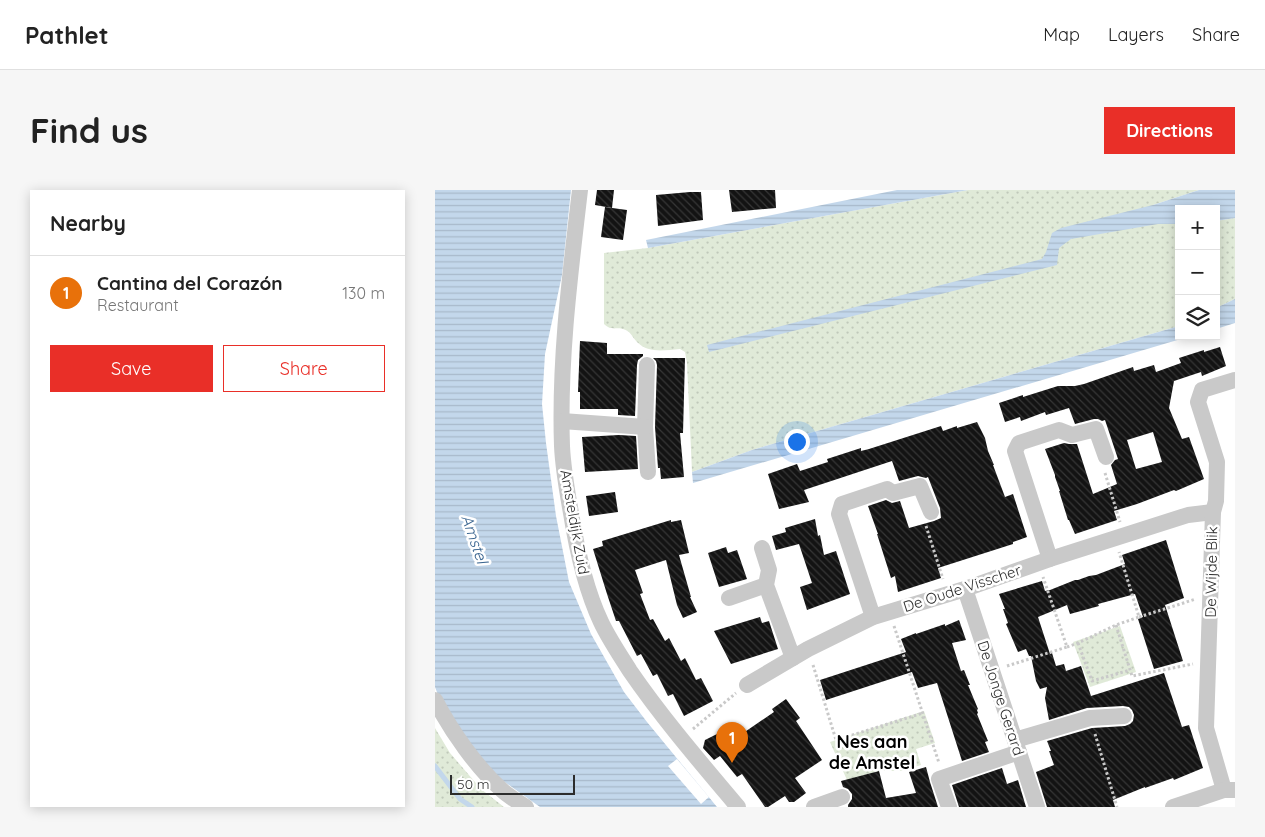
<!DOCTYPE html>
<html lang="en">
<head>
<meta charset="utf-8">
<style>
  :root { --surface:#fff; --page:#f6f6f6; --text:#222; --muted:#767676; --line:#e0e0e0; --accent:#e92f28 }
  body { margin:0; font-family:Quicksand,sans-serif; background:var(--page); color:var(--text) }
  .controls { position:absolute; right:15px; top:15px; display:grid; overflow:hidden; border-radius:0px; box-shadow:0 2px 12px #0003 }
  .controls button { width:45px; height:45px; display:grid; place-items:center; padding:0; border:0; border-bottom:1px solid var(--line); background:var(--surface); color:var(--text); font:25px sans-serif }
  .scale { position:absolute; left:15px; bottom:12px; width:125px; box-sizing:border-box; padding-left:5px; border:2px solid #2c2c2c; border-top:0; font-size:14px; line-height:18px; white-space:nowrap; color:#2c2c2c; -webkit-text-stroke:4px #fff; paint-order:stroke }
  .you { position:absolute; left:361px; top:251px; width:18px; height:18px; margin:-12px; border:4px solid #fff; border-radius:50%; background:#1a73e8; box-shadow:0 0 0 8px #1a73e833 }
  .badge { display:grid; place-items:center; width:32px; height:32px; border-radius:50%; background:var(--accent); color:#fff; font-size:16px; font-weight:700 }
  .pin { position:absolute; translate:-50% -41px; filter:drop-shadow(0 1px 2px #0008) }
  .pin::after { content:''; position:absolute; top:26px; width:18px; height:15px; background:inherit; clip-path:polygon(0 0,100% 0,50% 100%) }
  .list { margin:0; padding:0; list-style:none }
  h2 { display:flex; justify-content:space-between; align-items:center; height:65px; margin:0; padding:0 20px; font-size:21px }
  h2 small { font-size:16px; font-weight:400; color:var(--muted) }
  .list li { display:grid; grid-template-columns:32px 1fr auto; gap:15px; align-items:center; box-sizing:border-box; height:75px; padding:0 20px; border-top:1px solid var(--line) }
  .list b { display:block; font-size:19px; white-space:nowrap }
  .list p { margin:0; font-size:16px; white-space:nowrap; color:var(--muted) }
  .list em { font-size:16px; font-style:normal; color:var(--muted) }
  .actions { display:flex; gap:10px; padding:15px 20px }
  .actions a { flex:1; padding:11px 0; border:1px solid var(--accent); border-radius:0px; text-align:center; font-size:18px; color:var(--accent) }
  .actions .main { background:var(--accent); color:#fff }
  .icon { flex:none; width:28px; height:28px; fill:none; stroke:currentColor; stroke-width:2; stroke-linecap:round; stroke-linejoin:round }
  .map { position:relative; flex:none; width:800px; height:617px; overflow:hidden; border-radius:0px }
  header { display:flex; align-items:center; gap:30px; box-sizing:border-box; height:70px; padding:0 25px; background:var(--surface); border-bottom:1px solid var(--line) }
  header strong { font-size:24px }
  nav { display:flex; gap:28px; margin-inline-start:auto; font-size:18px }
  .intro { display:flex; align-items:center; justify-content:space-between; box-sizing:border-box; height:120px; padding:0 30px }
  h1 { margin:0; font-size:35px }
  .button { padding:12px 22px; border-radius:0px; background:var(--accent); color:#fff; font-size:18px; font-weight:700 }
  main { display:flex; gap:30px; padding:0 30px }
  aside { flex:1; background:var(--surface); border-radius:0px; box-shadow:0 2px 12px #0003 }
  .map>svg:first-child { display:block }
  .green { fill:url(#green-dots) }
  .water { fill:url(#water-rules) }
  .pier { fill:#fff }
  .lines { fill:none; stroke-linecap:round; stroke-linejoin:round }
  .stream { stroke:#c3d7eb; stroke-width:5 }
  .building { fill:url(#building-back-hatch); fill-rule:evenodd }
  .path { stroke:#c9c9c9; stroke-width:3; stroke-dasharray:2.5 2.5; stroke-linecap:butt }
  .minor { stroke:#c9c9c9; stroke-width:16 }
  .labels { text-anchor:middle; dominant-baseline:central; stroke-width:5; stroke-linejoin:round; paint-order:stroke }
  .street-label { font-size:15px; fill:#2c2c2c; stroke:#fff }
  .water-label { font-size:16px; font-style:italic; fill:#39648f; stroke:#fff }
  .quarter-label { font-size:18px; font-weight:bold; fill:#000; stroke:#fff }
</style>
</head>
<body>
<header>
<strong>Pathlet</strong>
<nav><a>Map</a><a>Layers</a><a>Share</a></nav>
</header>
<div class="intro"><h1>Find us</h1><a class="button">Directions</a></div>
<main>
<aside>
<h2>Nearby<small></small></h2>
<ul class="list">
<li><span class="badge" style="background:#e8710a">1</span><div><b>Cantina del Corazón</b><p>Restaurant</p></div><em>130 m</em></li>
</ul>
<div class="actions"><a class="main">Save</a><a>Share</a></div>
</aside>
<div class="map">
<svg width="800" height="617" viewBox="0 0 800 617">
  <defs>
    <pattern id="green-dots" width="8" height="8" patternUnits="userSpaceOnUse" patternTransform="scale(1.25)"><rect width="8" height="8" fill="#e0ead8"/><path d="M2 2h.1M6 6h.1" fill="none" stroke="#c0c9ba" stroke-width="1.8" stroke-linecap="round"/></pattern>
    <pattern id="water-rules" width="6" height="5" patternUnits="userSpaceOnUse" patternTransform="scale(1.25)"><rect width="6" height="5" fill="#c3d7eb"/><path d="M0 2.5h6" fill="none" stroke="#a8b9ca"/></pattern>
    <pattern id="building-back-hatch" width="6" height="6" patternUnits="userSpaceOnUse" patternTransform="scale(1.25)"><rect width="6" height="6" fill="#131313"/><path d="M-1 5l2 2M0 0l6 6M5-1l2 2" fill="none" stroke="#363636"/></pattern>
  </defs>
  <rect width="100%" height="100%" fill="#fff"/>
  <g class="green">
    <path d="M533 0H764L718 15 723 34H744V136L317 260 257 282 252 173 250 162 245 159C230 160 214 164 202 152 197 147 196 141 188 139 180 137 176 141 169 134V63L213 58Z"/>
    <polygon points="800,28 800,109 781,118 781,31"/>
    <polygon points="685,436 701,482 655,497 638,452"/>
    <polygon points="489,521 500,553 481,559 486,575 467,581 444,581 412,590 395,552"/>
    <polygon points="0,538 15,563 46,599 69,617 0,617"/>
  </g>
  <g class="water">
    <polygon points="0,0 136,0 127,85 110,164 107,214 111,253 121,326 134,392 156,444 189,502 212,532 282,617 105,617 64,588 38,560 6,513 0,497"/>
    <polygon points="462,0 533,0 213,58 211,50"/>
    <polygon points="764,0 800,0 800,28 781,31 781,19 744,19 744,34 723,34 636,49 624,58 622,75 274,162 272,155 607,69 611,62 617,43 626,38 718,15"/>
    <polygon points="800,109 800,133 781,139 781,118"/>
    <polygon points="744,136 744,146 756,146 258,293 257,282 317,260"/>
  </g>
  <polygon class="pier" points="242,569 274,607 266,614 233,576"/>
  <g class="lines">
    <polyline class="stream" points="0,576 25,609 37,617"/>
  </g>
  <g class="building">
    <polygon points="162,0 179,0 177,18 160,15"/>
    <polygon points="294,0 340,0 341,18 297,22"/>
    <polygon points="255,2 266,2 268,30 223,36 221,5"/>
    <polygon points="170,17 192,20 188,50 166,47"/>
    <polygon points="145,151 172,153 172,164 208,164 208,166 203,170 202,175 200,226 183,225 183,219 145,219 145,202 143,202"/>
    <path d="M785 157 791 176 767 186 766 182 739 191 734 218 747 249 754 247 769 289 741 301 739 300 702 314 679 321 682 330 640 344 634 330H633L624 301H625L620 287V285L610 259 629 253 634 254H642L658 304 682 294 676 275 680 270 683 269 670 230 667 231 663 229H659L640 234 634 218 611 225 610 222 586 231 585 227 570 232 564 213 588 205V207L623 196H640L649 194 698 177 699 181 719 175 721 182 746 173 744 168 769 160V162ZM718 242 727 272 701 279 692 250Z"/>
    <polygon points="218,168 250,168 248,243 245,243 249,287 226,289 225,278 223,278 220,237 222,175 221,171"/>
    <polygon points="542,232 550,248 553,261 559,275 558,275 570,307 578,304 592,347 578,352 578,354 503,378 506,388 463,402 460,386 456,388 442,344 443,344 433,316 451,310 457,313 465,311 474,338 499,331 506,328 505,318 493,287 491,288 483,286 464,291 457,271 369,300 374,312 344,319 333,284 362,274 365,281 393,272 392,269 426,258 426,261 434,259 506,236 508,241 522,236 522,238"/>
    <polygon points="184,245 201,246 203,279 150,282 147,247"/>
    <polygon points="180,302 183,322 154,326 151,306"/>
    <polygon points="380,329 383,346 385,345 389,365 401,361 415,404 372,420 365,397 377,393 364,354 341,360 337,346 351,342 350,338"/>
    <polygon points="236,330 236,332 246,330 254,363 244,365 256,407 255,407 262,422 248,428 242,415 231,370 200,380 208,403 205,404 215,430 218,429 230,451 234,448 246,471 250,468 261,490 266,488 278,511 249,526 238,504 233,506 222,484 218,486 206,464 202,466 184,431 181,431 172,404 158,359 168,356 167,351"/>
    <polygon points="731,350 749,408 730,415 748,471 719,479 703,429 708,427 700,404 663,414 664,416 635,424 632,415 603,427 615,464 617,463 621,476 629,474 631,481 646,476 656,506 729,483 747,537 754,535 768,578 739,590 738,588 710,598 710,597 678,610 680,617 612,617 601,582 619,575 614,561 616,561 612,551 657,538 690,536 695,534 698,531 699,525 697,520 694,517 688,516 652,518 614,530 610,508 612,497 605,499 601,491 596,466 594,466 591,459 583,462 571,434 573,433 568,419 570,419 564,404 607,391 610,401 615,400 640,390 643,390 654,386 661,385 690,374 687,365"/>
    <polygon points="291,357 293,363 302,360 312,389 284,397 273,363"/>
    <polygon points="325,427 327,433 334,431 343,459 296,474 279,441"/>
    <polygon points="524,430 531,450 517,453 526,481 529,480 535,495 533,495 543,519 542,520 543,523 542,524 553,551 550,552 554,562 527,571 502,493 483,498 477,482 391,510 385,490 471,462 466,449 481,443 481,444 510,434 510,436"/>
    <polygon points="351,509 365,528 361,531 387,570 360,588 371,603 359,612 354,612 350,606 333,617 330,617 307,584 302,587 285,566 279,570 268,558 270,550 294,538 301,548 339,522 337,519"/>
    <polygon points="491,577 495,592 503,617 413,617 413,615 417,609 417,604 413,599 408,597 406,591 444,581 451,608 481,603 474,582"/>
    <polygon points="567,578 572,594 583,590 591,617 524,617 517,595"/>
  </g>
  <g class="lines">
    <g class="path">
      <polyline points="670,283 685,332"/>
      <polyline points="491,336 508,389"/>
      <polyline points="704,427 761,409"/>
      <polyline points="681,435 697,486 758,474"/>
      <polyline points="459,436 504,573"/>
      <polyline points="643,453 657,491 695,480"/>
      <polyline points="632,457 643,453 681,435 704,427 684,362"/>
      <polyline points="378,475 401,550 488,523"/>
      <polyline points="572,476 632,457 608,387"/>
      <polyline points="258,539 301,503"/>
      <polyline points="660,544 682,617"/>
    </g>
    <g class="minor">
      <path d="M145 0C135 85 124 171 127 256 128 278 132 301 136 323 142 361 150 398 166 432 174 449 185 465 195 481 228 529 266 573 303 617"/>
      <polyline points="212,175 210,237 213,282"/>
      <polyline points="127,231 210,237"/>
      <polyline points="327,358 334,380 331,395 358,468"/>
      <polyline points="615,369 580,261 584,253 624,240 637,245 661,239 671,267"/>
      <polyline points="530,399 602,617"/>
      <polyline points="294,408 331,395"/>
      <polyline points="438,427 404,324 407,314 452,299 458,303 485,296 496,322"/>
      <polyline points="312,495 373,459 438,427 530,399 615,369 753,325 778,322"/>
      <path d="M0 510C16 541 42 578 68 601 75 607 83 612 91 617"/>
      <polyline points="580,550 655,528 689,526"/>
      <polyline points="789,600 771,538 778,322 781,311 782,272 763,212 767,200 800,190"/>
      <polyline points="379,617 407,607"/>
      <polyline points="514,617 504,589 584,562"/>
      <polyline points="738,617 789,600 800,600"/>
    </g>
  </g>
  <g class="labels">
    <g class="street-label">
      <text transform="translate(140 332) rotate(80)">Amsteldijk Zuid</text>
      <text transform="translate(776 382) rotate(-89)">De Wijde Blik</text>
      <text transform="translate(527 398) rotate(-18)">De Oude Visscher</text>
      <text transform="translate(566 508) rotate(72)">De Jonge Gerard</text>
    </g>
    <g class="water-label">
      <text transform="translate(40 349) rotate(71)">Amstel</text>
    </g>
    <g class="quarter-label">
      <text x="437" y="551">Nes aan<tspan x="437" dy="21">de Amstel</tspan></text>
    </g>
  </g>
</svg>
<div class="controls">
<button>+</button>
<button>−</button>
<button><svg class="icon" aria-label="layers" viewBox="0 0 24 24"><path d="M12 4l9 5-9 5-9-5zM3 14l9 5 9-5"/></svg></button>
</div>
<div class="scale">50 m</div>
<div class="you"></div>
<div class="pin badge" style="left:297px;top:573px;background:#e8710a">1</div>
</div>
</main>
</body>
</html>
